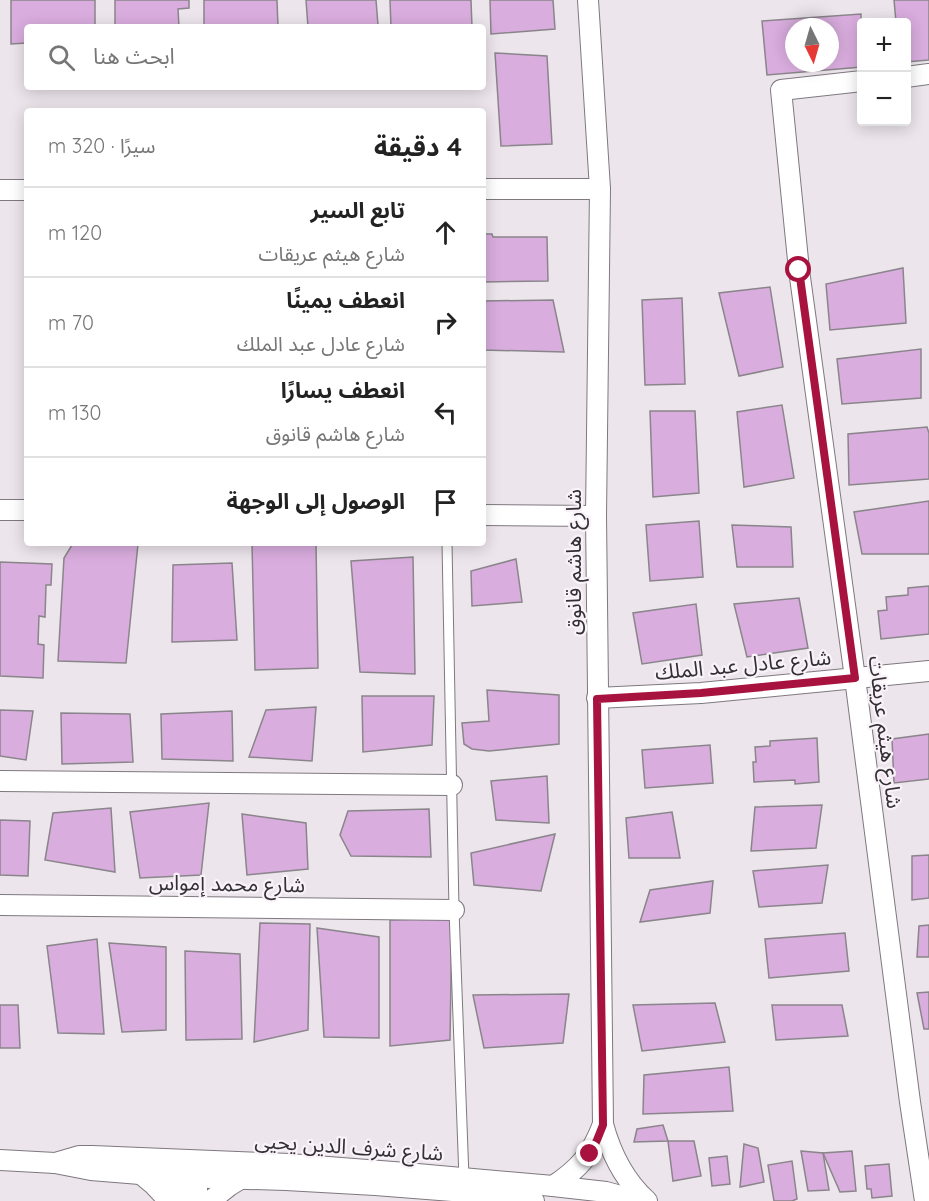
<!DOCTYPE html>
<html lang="ar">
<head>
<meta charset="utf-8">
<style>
  :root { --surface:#fff; --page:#f2f2f2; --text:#222; --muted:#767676; --line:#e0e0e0 }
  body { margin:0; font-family:Quicksand,"Noto Sans Arabic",sans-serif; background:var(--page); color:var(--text); direction:rtl }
  .controls { position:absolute; right:18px; top:18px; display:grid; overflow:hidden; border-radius:6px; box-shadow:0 3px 15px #0003 }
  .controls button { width:54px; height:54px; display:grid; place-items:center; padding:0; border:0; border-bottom:2px solid var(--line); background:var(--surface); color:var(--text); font:30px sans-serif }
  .compass { position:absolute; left:785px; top:18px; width:54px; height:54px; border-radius:50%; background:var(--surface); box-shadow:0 3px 15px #0003; rotate:175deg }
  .stop { position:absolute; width:18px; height:18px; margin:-14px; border:4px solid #a8123f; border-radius:50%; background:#fff }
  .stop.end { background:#a8123f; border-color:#fff; box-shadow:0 2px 6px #0008 }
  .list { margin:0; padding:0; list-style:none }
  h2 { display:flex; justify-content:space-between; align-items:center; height:78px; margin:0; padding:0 24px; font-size:26px }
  h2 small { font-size:20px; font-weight:400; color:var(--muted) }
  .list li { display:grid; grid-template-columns:39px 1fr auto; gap:18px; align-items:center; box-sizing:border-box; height:90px; padding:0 24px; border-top:2px solid var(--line) }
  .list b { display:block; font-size:22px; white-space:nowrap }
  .list p { margin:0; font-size:20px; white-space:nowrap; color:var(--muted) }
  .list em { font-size:20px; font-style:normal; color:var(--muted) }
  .icon { flex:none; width:33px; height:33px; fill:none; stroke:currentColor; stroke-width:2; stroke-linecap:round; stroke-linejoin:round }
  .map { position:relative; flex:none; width:929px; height:1201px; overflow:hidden; direction:ltr }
  .search { position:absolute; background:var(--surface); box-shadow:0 3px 15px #0003; left:24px; top:24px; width:462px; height:66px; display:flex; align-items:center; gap:15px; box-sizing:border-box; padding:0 21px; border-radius:6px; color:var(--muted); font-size:22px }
  .panel { position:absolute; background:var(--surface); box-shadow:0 3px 15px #0003; left:24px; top:108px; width:462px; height:438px; border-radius:6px; direction:rtl }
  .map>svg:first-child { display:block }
  .building { fill:#d9adde; stroke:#8a858b; stroke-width:1.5; fill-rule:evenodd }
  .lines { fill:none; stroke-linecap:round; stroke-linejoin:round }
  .service-casing { stroke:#7f797f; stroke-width:11 }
  .minor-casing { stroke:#7f797f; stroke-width:22 }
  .service { stroke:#fff; stroke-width:9 }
  .minor { stroke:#fff; stroke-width:20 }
  .route { stroke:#a8123f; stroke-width:8 }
  .labels { text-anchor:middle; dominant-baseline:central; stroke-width:4.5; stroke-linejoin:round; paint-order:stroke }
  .street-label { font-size:21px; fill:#333033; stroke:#f9f2f9 }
</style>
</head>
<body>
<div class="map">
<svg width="929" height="1201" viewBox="0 0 929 1201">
  <rect width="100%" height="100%" fill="#ece5ec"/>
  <g class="building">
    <polygon points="11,0 95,0 95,27 27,27 27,43 11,44"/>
    <polygon points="115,0 189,0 189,8 178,9 179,27 115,27"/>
    <polygon points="204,0 277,0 278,27 204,27"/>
    <polygon points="306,0 376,0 378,25 358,27 308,27"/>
    <polygon points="390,0 471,0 472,27 391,27"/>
    <polygon points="490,0 553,0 555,29 491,34"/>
    <polygon points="894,0 929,0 929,60 906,62 906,22 896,22"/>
    <path d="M861 14 862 67 767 75 762 21ZM794 27H830V63H794Z"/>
    <polygon points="495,53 547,56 552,144 501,146"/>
    <polygon points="483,234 492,234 493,237 547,237 548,281 483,282"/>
    <polygon points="903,268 906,323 830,330 826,284"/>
    <polygon points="770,287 783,367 739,376 719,293"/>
    <polygon points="682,298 685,384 645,385 642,300"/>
    <polygon points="553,300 564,352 483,350 483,301"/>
    <polygon points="921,349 921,398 842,404 837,359"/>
    <polygon points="782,405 794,478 744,487 737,412"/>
    <polygon points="650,411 695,411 699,493 653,497"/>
    <polygon points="927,427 929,433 929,479 849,485 848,434"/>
    <polygon points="929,501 929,554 862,554 854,512"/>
    <polygon points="699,521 703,577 650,581 646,525"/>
    <polygon points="732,525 791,527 793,567 737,567"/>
    <polygon points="138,544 126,663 58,661 64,558 72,545"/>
    <polygon points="252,544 316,544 318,668 255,670"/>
    <polygon points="413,557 415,674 360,672 351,561"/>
    <polygon points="516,559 522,602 472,606 471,571"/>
    <polygon points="0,562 52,564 51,585 46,585 45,617 39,616 38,644 44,645 43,678 0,676"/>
    <polygon points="232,563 237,640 172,642 173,565"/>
    <polygon points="929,586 929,634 881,639 878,611 887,610 886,597 908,595 908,588"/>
    <polygon points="799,598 808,648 747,657 734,604"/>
    <polygon points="696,604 702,655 642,664 633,613"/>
    <polygon points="487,690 559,695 559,744 489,751 472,749 464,744 462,723 489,721"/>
    <polygon points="362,696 434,696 432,745 363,752"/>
    <polygon points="316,707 312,761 249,757 266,710"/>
    <polygon points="0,710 33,711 26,760 0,756"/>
    <polygon points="232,711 233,761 162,759 161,714"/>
    <polygon points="61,713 130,714 133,762 62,764"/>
    <polygon points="929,734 929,779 894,783 892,739"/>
    <polygon points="817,738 819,782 795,784 795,780 754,782 753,762 756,762 755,747 770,746 770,741"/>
    <polygon points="710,745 713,783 645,788 642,750"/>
    <polygon points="547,776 549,823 496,820 491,781"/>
    <polygon points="209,803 201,875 140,878 130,812"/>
    <polygon points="822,805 816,848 751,851 755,807"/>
    <polygon points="111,808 115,872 45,860 53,813"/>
    <polygon points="429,809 431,857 351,856 340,835 348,811"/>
    <polygon points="672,812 680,858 629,858 626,818"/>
    <polygon points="242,814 306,823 308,869 247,875"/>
    <polygon points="0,820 30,821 28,876 0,875"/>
    <polygon points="555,834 541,891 474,885 471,853"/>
    <polygon points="929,855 929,898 912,900 912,856"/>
    <polygon points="828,865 822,903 759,907 753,871"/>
    <polygon points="713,881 710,913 640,922 650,890"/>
    <polygon points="452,918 450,1040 390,1046 390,920"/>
    <polygon points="260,923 310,924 308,1030 254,1042"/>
    <polygon points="929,925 929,957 917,957 919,926"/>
    <polygon points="317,928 379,937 379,1038 324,1037"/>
    <polygon points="845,933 849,971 769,978 765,939"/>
    <polygon points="97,939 104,1034 58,1033 47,946"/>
    <polygon points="109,943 166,947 166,1030 122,1032"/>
    <polygon points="185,951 240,954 242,1039 186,1040"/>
    <polygon points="929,992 929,1029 924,1029 917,993"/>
    <polygon points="569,994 563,1043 484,1048 473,995"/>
    <polygon points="715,1003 725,1042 642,1051 633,1005"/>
    <polygon points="0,1005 18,1005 20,1048 0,1048"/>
    <polygon points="772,1005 842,1005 848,1036 776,1040"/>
    <polygon points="729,1067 733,1111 643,1114 644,1075"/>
    <polygon points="663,1125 668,1141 634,1142 637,1129"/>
    <polygon points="668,1141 694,1141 701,1176 673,1181"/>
    <polygon points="744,1144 758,1148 764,1182 740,1187"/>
    <polygon points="801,1151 823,1153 829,1190 808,1191"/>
    <polygon points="852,1151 856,1191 840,1192 823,1153"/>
    <polygon points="727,1156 730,1184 712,1186 709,1158"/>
    <polygon points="792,1161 797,1199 792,1201 774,1201 768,1165"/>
    <polygon points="889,1164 892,1196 872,1198 871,1189 867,1189 865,1166"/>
  </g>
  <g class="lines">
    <g class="service-casing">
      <polyline id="service" points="447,543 454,910 464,1178"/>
    </g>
    <g class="minor-casing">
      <g id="minor">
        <path d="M588 0 600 189 596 516 603 1124C611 1154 624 1180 647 1201"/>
        <polyline points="906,77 929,74"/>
        <polyline points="862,81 781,90 799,270 855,678 910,1102 925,1201"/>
        <polyline points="483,189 600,189"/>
        <polyline points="0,190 27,190"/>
        <polyline points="0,510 27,510"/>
        <polyline points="483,515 596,516"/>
        <polyline points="597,698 701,693 929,671"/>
        <polyline points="0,781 452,785"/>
        <polyline points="0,905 454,910"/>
        <polyline points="0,1160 55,1163 91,1170 177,1177 286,1180 375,1185 465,1192 534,1201"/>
        <polyline points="55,1163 79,1156 92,1156 289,1164 406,1173 553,1186 606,1192 639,1201"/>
        <polyline points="176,1165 179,1201"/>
        <polyline points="197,1165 197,1201"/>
        <polyline points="141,1174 153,1184 169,1201"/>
        <path d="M553 1186C579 1169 592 1154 603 1124"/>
        <polyline points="210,1201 229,1186 242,1178"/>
      </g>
    </g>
    <use href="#service" class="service"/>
    <use href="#minor" class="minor"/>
  </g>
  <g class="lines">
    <polyline class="route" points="590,1154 597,1140 603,1125 597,699 701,693 855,678 799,270"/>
  </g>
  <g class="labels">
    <g class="street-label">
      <text transform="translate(573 562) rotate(-90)">شارع هاشم قانوق</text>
      <text transform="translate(743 664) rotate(-5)">شارع عادل عبد الملك</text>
      <text transform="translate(886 732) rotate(83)">شارع هيثم عريقات</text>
      <text transform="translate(227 883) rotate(1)">شارع محمد إمواس</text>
      <text transform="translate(349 1146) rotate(4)">شارع شرف الدين يحيى</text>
    </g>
  </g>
</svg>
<div class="controls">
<button>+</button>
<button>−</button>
</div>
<svg class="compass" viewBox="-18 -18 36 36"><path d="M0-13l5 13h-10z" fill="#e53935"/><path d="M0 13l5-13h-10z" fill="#767676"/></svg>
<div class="stop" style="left:799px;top:270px"></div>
<div class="stop end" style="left:590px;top:1154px"></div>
<div class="search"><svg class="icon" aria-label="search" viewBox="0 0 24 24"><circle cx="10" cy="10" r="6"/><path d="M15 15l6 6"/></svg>ابحث هنا</div>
<section class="panel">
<h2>4 دقيقة<small>سيرًا · 320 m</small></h2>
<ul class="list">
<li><svg class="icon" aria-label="ahead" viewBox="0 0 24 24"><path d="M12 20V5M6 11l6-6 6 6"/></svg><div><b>تابع السير</b><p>شارع هيثم عريقات</p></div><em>120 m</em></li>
<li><svg class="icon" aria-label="right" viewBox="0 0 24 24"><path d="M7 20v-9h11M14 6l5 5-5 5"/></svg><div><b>انعطف يمينًا</b><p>شارع عادل عبد الملك</p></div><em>70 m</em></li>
<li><svg class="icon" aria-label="left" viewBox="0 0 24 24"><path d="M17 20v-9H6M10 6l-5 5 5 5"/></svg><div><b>انعطف يسارًا</b><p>شارع هاشم قانوق</p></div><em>130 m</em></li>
<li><svg class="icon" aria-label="arrive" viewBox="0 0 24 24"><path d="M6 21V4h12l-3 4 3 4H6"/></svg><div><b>الوصول إلى الوجهة</b></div></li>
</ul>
</section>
</div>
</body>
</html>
